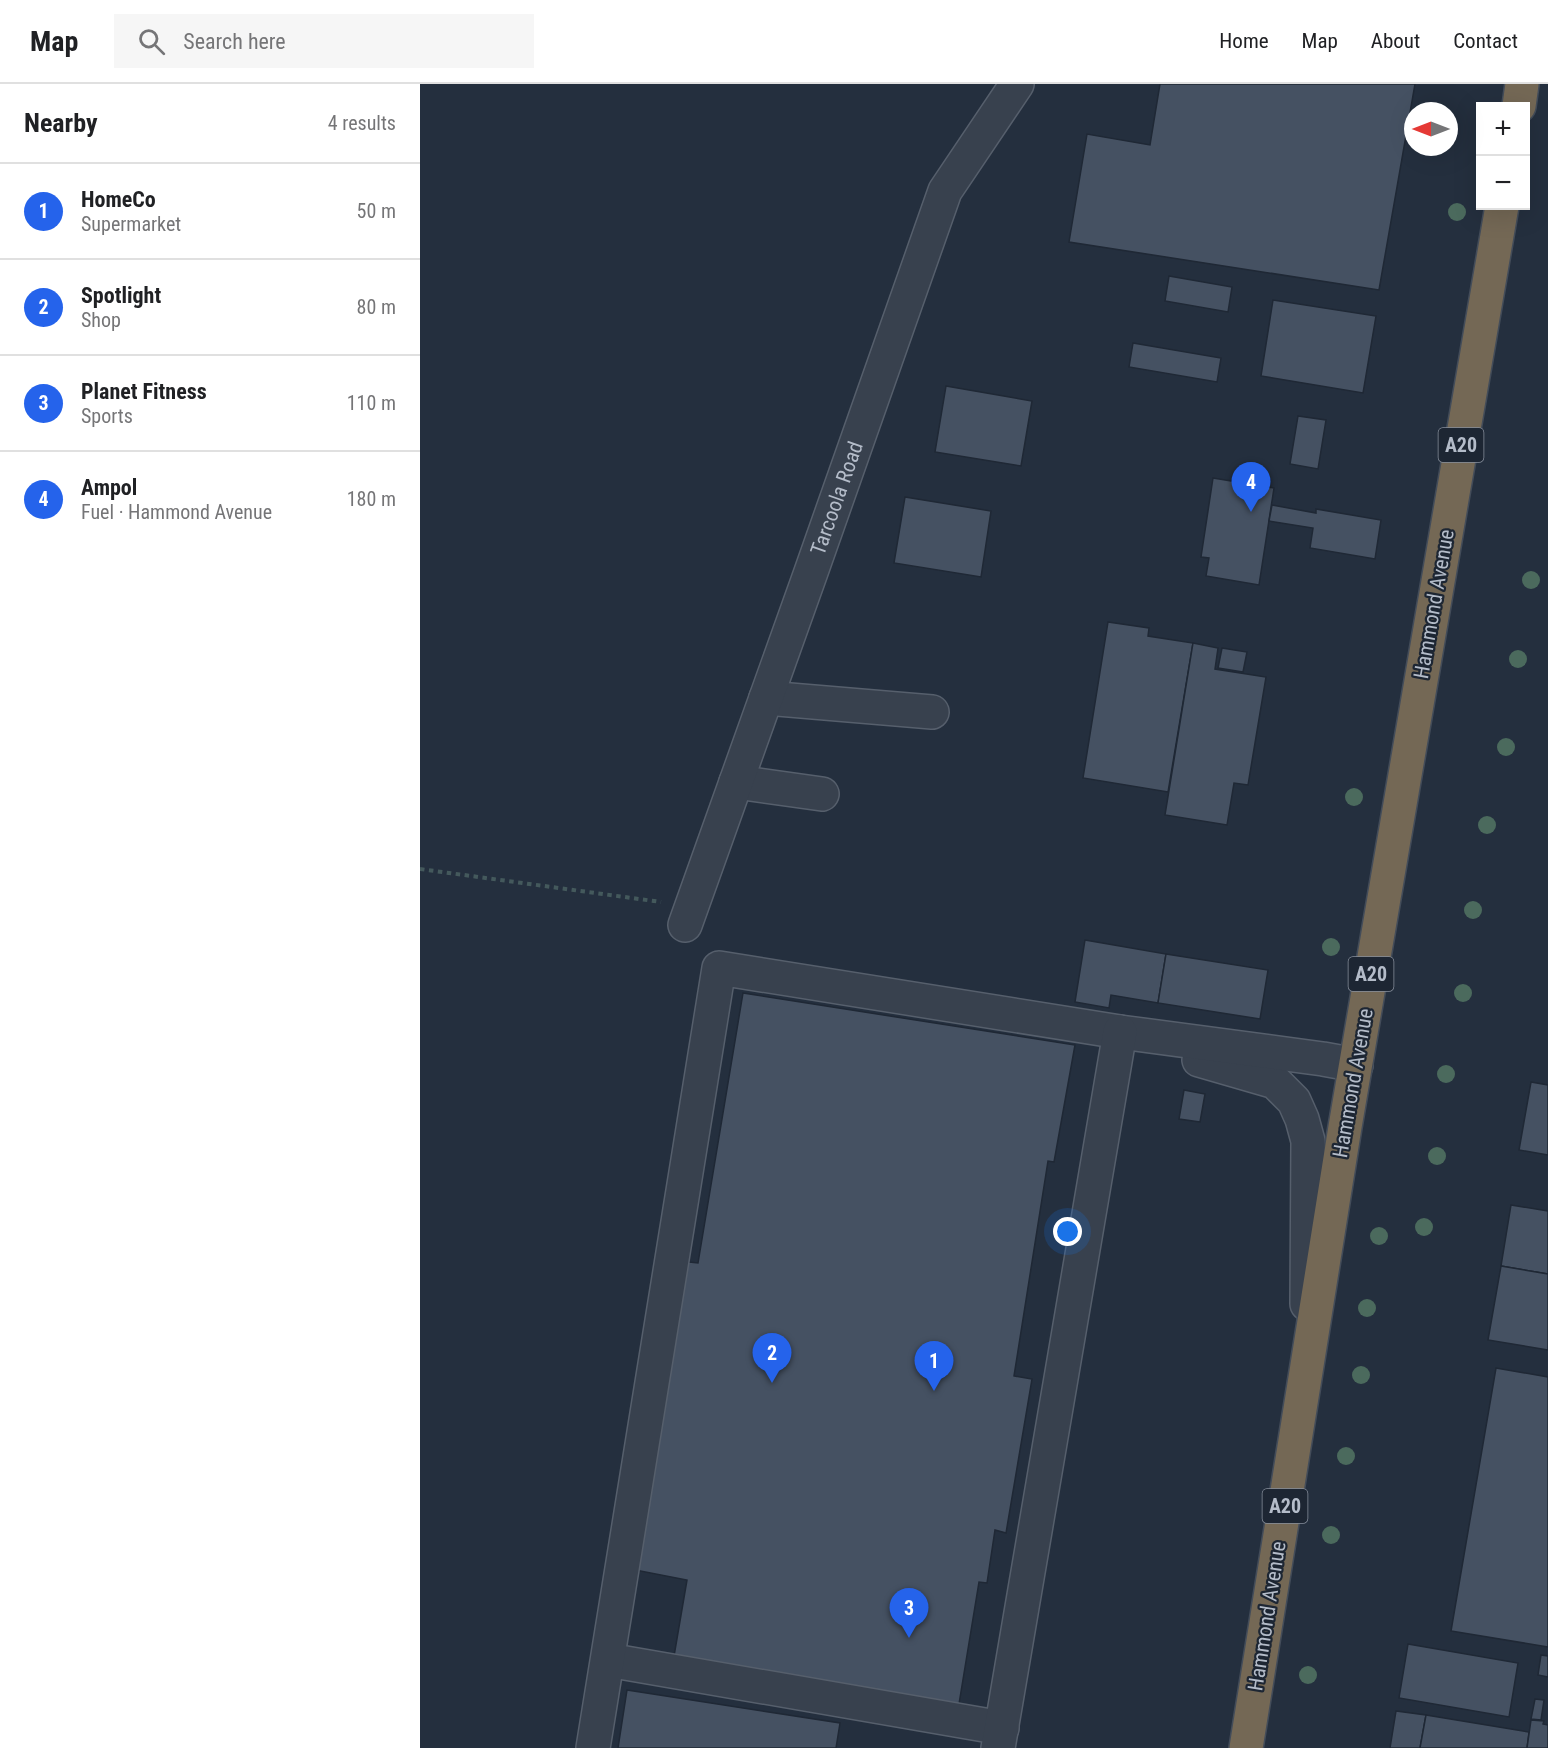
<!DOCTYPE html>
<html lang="en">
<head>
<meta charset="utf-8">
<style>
  :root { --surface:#fff; --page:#f6f6f6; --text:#202124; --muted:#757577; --line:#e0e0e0; --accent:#2563eb }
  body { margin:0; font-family:"Roboto Condensed",sans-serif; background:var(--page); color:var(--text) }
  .controls { position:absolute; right:18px; top:18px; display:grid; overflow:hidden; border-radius:0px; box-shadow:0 6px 24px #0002 }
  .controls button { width:54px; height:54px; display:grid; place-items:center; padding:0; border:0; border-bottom:2px solid var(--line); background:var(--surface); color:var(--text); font:30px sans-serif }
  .compass { position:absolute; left:984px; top:18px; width:54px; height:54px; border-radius:50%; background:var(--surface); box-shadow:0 6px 24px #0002; rotate:270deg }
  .you { position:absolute; left:648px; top:1148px; width:21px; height:21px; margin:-15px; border:4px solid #fff; border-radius:50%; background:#1a73e8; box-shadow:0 0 0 9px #1a73e833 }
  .badge { display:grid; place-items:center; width:39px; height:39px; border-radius:50%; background:var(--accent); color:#fff; font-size:20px; font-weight:700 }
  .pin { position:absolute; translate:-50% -50px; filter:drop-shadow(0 2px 3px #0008) }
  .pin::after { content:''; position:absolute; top:32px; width:21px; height:18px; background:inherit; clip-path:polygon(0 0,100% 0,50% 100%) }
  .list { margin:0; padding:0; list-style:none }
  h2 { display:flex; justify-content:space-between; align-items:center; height:78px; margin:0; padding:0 24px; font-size:26px }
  h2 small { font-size:20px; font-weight:400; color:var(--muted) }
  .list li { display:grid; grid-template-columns:39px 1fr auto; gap:18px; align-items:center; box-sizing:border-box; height:96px; padding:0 24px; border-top:2px solid var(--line) }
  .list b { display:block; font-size:22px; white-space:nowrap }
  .list p { margin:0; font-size:20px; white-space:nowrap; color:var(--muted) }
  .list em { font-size:20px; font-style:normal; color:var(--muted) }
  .icon { flex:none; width:33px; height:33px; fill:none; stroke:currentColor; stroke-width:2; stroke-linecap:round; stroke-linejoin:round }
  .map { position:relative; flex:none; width:1128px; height:1664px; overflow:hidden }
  header { display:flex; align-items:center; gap:36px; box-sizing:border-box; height:84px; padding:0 30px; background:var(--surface); border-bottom:2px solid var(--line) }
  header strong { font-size:28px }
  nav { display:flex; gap:33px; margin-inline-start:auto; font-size:21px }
  .search { width:420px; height:54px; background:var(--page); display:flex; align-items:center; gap:15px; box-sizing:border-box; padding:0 21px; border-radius:0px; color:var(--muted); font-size:22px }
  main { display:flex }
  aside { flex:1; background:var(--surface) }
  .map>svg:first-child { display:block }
  .building { fill:#455162; stroke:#1f2835; stroke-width:1.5 }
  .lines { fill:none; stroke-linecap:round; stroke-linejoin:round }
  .minor-casing { stroke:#565f6c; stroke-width:36 }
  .highway-casing { stroke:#434c59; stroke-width:36 }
  .path { stroke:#44595c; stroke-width:4; stroke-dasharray:4.5 4.5; stroke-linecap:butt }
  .minor { stroke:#38414e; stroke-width:33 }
  .highway { stroke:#746855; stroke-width:33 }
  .tree { fill:#4b6a5d }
  .labels { text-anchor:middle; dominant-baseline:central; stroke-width:4.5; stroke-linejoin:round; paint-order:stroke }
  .shield { fill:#1d2633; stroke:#878f9c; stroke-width:1.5 }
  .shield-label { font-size:20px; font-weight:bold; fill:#b4bcc9 }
  .street-label { font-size:21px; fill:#b4bcc9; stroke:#1d2633 }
</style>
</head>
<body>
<header>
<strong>Map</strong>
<div class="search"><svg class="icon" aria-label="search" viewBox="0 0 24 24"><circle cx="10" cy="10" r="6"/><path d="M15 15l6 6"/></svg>Search here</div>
<nav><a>Home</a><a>Map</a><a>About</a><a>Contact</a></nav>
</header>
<main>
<aside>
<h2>Nearby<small>4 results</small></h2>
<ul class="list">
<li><span class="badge">1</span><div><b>HomeCo</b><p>Supermarket</p></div><em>50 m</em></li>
<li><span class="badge">2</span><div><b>Spotlight</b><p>Shop</p></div><em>80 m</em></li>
<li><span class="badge">3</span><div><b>Planet Fitness</b><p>Sports</p></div><em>110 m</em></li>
<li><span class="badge">4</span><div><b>Ampol</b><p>Fuel · Hammond Avenue</p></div><em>180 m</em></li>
</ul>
</aside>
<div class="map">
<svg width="1128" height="1664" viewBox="0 0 1128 1664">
  <rect width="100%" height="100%" fill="#242f3e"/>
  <g class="building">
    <polygon points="740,0 995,0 959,206 649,158 667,50 730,61"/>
    <polygon points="749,192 812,203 808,228 745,217"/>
    <polygon points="853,216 956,232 943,309 841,292"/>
    <polygon points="713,259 801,274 797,298 709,283"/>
    <polygon points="526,302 612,317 601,382 515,368"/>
    <polygon points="878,332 906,336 898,385 870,380"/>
    <polygon points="793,394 854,404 839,501 786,492 789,474 781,473"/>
    <polygon points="485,413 571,427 561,493 474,479"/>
    <polygon points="852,421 896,429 896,425 961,436 955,475 890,464 893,444 849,437"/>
    <polygon points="688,538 729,544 728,552 773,559 748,708 663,694"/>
    <polygon points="773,559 798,564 795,585 846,593 828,701 814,699 807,741 745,731"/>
    <polygon points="802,564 827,568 823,588 798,584"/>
    <polygon points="665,856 746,870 738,919 691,911 689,924 655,918"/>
    <polygon points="746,870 848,886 840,935 738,919"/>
    <polygon points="323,909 655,961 634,1078 628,1077 594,1292 612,1295 586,1449 575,1446 567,1499 559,1498 538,1626 253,1578 267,1496 210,1485 259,1177 278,1179"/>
    <polygon points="1111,998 1128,1001 1128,1071 1099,1066"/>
    <polygon points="764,1006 785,1010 780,1038 759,1035"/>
    <polygon points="1091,1121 1128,1127 1128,1190 1081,1182"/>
    <polygon points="1081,1182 1128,1190 1128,1266 1068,1256"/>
    <polygon points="1076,1284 1128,1293 1128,1563 1031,1547"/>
    <polygon points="988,1560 1098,1579 1089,1633 979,1614"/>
    <polygon points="1121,1571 1128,1572 1128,1593 1118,1591"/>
    <polygon points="207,1606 420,1639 416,1664 198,1664"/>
    <polygon points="1115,1615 1124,1616 1121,1636 1111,1635"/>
    <polygon points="976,1627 1006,1631 1000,1664 970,1664"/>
    <polygon points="1006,1631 1109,1648 1107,1664 1000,1664"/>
    <polygon points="1111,1636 1124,1637 1123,1640 1128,1641 1128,1664 1107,1664"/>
  </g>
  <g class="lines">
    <g class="minor-casing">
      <g id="minor">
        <polyline points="346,614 512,628"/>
        <polyline points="316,698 402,710"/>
        <path id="s1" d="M265 841 391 488 525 107 597 0"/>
        <polyline points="779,976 855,998 874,1017 882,1035 888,1057 887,1220"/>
        <polyline points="188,1576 582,1644"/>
        <polyline points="173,1664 299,884 700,948 903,975 936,981"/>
        <polyline points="578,1664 700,948"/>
      </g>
    </g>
    <g class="highway-casing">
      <g id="highway">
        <polyline points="1099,22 1102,0"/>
        <polyline points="826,1664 925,1043 1082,122"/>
      </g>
    </g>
    <polyline class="path" points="0,785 241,818"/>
    <use href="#minor" class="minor"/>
    <use href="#highway" class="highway"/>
  </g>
  <g class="tree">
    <circle cx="1037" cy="128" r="9"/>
    <circle cx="1111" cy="496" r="9"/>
    <circle cx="1098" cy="575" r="9"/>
    <circle cx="1086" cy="663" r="9"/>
    <circle cx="934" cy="713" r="9"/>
    <circle cx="1067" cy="741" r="9"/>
    <circle cx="1053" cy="826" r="9"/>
    <circle cx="911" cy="863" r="9"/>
    <circle cx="1043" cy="909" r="9"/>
    <circle cx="1026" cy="990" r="9"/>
    <circle cx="1017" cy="1072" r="9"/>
    <circle cx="1004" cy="1143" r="9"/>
    <circle cx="959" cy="1152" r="9"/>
    <circle cx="947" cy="1224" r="9"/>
    <circle cx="941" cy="1291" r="9"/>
    <circle cx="926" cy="1372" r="9"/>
    <circle cx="911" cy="1451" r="9"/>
    <circle cx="888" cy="1591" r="9"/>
  </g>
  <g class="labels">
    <g class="shield">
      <rect x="1018.5" y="344" width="45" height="34" rx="4.5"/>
      <rect x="928.5" y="873" width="45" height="34" rx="4.5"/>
      <rect x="842.5" y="1405" width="45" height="34" rx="4.5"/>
    </g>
    <g class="shield-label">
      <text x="1041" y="361">A20</text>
      <text x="951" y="890">A20</text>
      <text x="865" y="1422">A20</text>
    </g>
    <g class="street-label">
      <text stroke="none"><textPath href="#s1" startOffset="453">Tarcoola Road</textPath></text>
      <text transform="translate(1014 520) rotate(-80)">Hammond Avenue</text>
      <text transform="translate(933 999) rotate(-80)">Hammond Avenue</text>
      <text transform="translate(847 1532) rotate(-81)">Hammond Avenue</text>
    </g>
  </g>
</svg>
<div class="controls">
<button>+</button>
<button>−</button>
</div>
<svg class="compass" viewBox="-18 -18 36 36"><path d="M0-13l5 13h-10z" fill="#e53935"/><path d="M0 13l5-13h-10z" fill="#757577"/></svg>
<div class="you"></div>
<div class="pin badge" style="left:514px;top:1307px">1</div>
<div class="pin badge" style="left:352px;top:1299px">2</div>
<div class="pin badge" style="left:489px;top:1554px">3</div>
<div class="pin badge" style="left:831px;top:428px">4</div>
</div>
</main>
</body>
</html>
